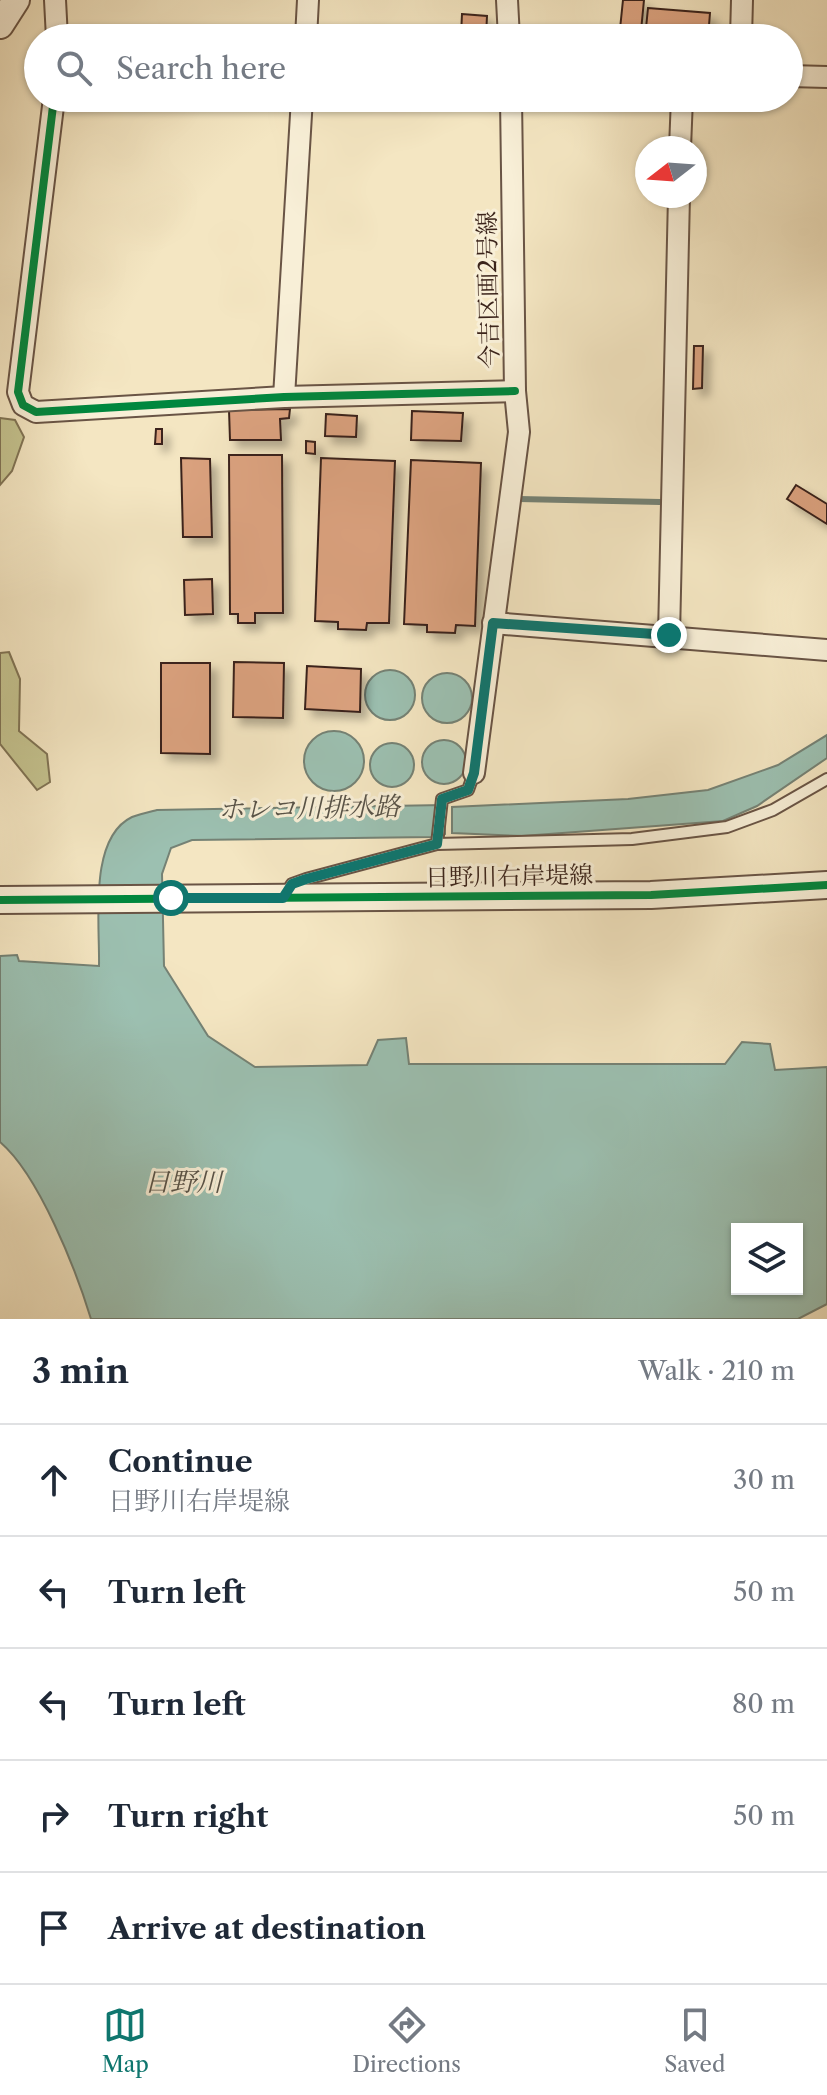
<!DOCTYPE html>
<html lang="en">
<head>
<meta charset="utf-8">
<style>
  :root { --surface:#fff; --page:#f6f6f7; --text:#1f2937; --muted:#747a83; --line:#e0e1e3; --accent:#0f766e }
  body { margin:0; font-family:"Libre Caslon Text","Noto Serif JP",serif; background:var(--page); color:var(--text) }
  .controls { position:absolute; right:24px; bottom:24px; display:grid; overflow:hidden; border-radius:0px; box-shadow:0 2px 6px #0004 }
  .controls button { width:72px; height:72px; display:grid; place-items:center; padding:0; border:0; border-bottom:2px solid var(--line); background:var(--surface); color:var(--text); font:40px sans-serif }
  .compass { position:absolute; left:635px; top:136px; width:72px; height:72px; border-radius:50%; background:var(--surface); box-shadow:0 2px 6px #0004; rotate:253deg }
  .stop { position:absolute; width:24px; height:24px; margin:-18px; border:6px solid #0f766e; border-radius:50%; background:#fff }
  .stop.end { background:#0f766e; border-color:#fff; box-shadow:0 2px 8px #0008 }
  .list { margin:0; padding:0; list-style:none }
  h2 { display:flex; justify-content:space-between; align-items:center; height:104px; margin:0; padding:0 32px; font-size:34px }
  h2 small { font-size:26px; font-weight:400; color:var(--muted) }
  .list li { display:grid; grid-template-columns:52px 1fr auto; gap:24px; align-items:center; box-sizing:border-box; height:112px; padding:0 32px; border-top:2px solid var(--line) }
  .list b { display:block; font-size:30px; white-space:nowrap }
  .list p { margin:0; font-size:26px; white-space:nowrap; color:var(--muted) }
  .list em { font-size:26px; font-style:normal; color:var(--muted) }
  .icon { flex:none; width:44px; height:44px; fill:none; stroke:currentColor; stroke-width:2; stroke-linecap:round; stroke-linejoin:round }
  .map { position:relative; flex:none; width:827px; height:1319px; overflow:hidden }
  .search { position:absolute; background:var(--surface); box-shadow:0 2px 6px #0004; left:24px; right:24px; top:24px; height:88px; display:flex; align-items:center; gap:20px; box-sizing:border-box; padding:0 28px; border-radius:44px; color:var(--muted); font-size:30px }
  .sheet { height:664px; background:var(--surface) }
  nav { display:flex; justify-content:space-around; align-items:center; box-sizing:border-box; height:112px; border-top:2px solid var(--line); background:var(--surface); font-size:22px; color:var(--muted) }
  nav a { display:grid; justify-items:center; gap:4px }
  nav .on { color:var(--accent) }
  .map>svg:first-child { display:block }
  .green { fill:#c4c28e; stroke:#807354; stroke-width:2 }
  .water { fill:#9cc0b1; stroke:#758275; stroke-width:2; fill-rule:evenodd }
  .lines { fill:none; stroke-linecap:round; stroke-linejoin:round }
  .stream { stroke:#758275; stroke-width:6 }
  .building { fill:#daa17e; stroke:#3b241b; stroke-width:2; filter:url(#shadow) }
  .service-casing { stroke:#695445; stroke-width:14 }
  .minor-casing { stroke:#695445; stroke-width:24 }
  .tertiary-casing { stroke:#695445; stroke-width:30 }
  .service { stroke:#f8efd7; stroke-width:10 }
  .minor { stroke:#f8efd7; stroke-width:20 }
  .tertiary { stroke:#f8efd7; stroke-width:26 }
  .cycleway-casing { stroke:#f8efd7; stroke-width:13 }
  .cycleway { stroke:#00873e; stroke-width:8 }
  .route { stroke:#0f766e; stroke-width:10 }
  .labels { text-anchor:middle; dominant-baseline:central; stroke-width:6; stroke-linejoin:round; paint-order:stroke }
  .street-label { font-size:24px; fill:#3b241b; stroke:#f8efd7 }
  .water-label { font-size:26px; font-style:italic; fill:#585348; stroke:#f8efd7 }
</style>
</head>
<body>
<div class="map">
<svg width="827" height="1319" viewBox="0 0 827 1319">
  <defs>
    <filter id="shadow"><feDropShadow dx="7" dy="7" stdDeviation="4" flood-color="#0004"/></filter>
  </defs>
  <rect width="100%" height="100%" fill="#f4e6c2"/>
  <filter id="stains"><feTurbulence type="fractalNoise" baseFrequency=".0025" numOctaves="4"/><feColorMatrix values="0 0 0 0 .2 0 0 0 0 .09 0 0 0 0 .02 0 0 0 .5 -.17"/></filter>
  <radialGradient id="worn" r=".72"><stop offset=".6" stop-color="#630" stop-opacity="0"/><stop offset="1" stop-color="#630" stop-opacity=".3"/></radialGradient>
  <g class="green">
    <polygon points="0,418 15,420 24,437 12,471 0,485"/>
    <polygon points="9,652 20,679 19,731 47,754 50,782 37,790 0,744 0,653"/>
  </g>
  <g class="water">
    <circle cx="390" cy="695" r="25"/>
    <circle cx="447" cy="698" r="25"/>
    <circle cx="334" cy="761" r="30"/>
    <polygon points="827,735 827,758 757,806 723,821 522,836 452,833 452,807 628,799 708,790 778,765"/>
    <circle cx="444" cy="762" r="22"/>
    <circle cx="392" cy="765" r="22"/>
    <path d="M444 805 445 834 432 837 192 840 171 848 162 874 164 966 208 1036 255 1067 367 1065 378 1040 406 1038 409 1064H725L742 1042 770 1044 775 1070 827 1067V1304L798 1319H91C76 1270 39 1175 0 1142V956L17 955 19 961 99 966C100 924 88 838 132 817 140 814 149 812 157 810ZM737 1229H797V1289H737Z"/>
  </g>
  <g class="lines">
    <polyline class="stream" points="519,499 660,502"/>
  </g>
  <g class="building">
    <polygon points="623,0 644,0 641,31 620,29"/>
    <polygon points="648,8 710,13 708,38 645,38"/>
    <polygon points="462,14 487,16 486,37 461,35"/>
    <polygon points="694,346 703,346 702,388 693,389"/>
    <polygon points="290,409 289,418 280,419 281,440 230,440 229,410"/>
    <polygon points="412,411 463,413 461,441 411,440"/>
    <polygon points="326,414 357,416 356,437 325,436"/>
    <polygon points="156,429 162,429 162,444 155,444"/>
    <polygon points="306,441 315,442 315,454 306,453"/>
    <polygon points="229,455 282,455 283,613 255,613 255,623 238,623 238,614 230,614"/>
    <polygon points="181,458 210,459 212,537 183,537"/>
    <polygon points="321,458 395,461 389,623 367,623 366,630 338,629 338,622 315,621"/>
    <polygon points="411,460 481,463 475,626 456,625 455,633 427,632 427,625 404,624"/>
    <polygon points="796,485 827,504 827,524 787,499"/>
    <polygon points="212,579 213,614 185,615 184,580"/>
    <polygon points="234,662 284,663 283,718 233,717"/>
    <polygon points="161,663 210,663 210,754 161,753"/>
    <polygon points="307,666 361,669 360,712 305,709"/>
  </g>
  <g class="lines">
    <g class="service-casing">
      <g id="service">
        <polyline points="437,844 632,839 727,827 773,810 827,779"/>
        <polyline points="285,895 292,884 306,879 437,844 442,799 468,790 474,773"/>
      </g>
    </g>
    <g class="minor-casing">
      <g id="minor">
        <polyline points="55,0 57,38"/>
        <polyline points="507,0 509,38"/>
        <polyline points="306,38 308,0"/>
        <polyline points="741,38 742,0"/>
        <polyline points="789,76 827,77"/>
        <polyline points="54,98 18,392 23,405 36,412 284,397 515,391"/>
        <polyline points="680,148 682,98"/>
        <polyline points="284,397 302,98"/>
        <polyline points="493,623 827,650"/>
        <polyline points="669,635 679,196"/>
        <polyline points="474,773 519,432 515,391 511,98"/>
      </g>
    </g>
    <g class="tertiary-casing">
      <g id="tertiary">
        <polyline points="0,25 16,0"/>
        <polyline points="0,900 651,895 827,885"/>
      </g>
    </g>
    <use href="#service" class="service"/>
    <use href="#minor" class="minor"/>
    <use href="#tertiary" class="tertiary"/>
    <g class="cycleway-casing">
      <g id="cycleway">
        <polyline points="54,98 18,392 23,405 36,412 284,397 515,391"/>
        <polyline points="0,900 651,895 827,885"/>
      </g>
    </g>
    <use href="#cycleway" class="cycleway"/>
  </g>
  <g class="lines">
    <polyline class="route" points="171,898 283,898 292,884 306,879 437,844 442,799 468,790 474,773 493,623 669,635"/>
  </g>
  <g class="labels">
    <g class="street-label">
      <text transform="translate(488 290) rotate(-91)">今吉区画2号線</text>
      <text transform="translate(509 876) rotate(-1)">日野川右岸堤線</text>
    </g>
    <g class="water-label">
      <text transform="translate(309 808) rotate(-1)">ホレコ川排水路</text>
      <text x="183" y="1182">日野川</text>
    </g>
  </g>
  <rect width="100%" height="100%" filter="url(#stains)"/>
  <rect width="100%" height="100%" fill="url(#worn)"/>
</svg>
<div class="controls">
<button><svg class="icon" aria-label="layers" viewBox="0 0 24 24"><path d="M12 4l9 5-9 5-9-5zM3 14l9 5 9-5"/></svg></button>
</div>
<svg class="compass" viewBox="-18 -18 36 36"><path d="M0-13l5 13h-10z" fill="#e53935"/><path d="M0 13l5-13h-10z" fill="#747a83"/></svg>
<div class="stop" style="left:171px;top:898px"></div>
<div class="stop end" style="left:669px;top:635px"></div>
<div class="search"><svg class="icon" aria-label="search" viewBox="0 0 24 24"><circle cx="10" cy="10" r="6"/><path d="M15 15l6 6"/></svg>Search here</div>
</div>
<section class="sheet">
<h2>3 min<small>Walk · 210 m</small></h2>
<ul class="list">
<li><svg class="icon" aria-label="ahead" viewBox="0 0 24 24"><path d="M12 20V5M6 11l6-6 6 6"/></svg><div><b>Continue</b><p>日野川右岸堤線</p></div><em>30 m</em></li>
<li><svg class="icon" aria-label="left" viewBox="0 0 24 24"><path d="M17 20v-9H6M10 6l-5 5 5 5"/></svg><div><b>Turn left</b></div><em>50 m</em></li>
<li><svg class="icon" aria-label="left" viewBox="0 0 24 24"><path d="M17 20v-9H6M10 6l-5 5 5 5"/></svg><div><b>Turn left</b></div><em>80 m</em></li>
<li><svg class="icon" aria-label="right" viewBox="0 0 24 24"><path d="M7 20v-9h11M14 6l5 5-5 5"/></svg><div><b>Turn right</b></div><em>50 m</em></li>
<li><svg class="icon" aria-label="arrive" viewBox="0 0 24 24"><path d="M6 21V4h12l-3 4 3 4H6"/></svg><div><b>Arrive at destination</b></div></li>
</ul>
</section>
<nav>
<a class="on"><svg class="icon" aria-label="map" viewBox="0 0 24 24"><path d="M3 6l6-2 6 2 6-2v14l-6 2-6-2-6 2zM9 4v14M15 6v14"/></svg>Map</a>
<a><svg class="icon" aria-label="directions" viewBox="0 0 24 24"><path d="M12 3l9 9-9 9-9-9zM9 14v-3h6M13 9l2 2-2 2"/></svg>Directions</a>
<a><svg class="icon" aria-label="saved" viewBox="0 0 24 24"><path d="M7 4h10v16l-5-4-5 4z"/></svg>Saved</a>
</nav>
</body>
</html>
